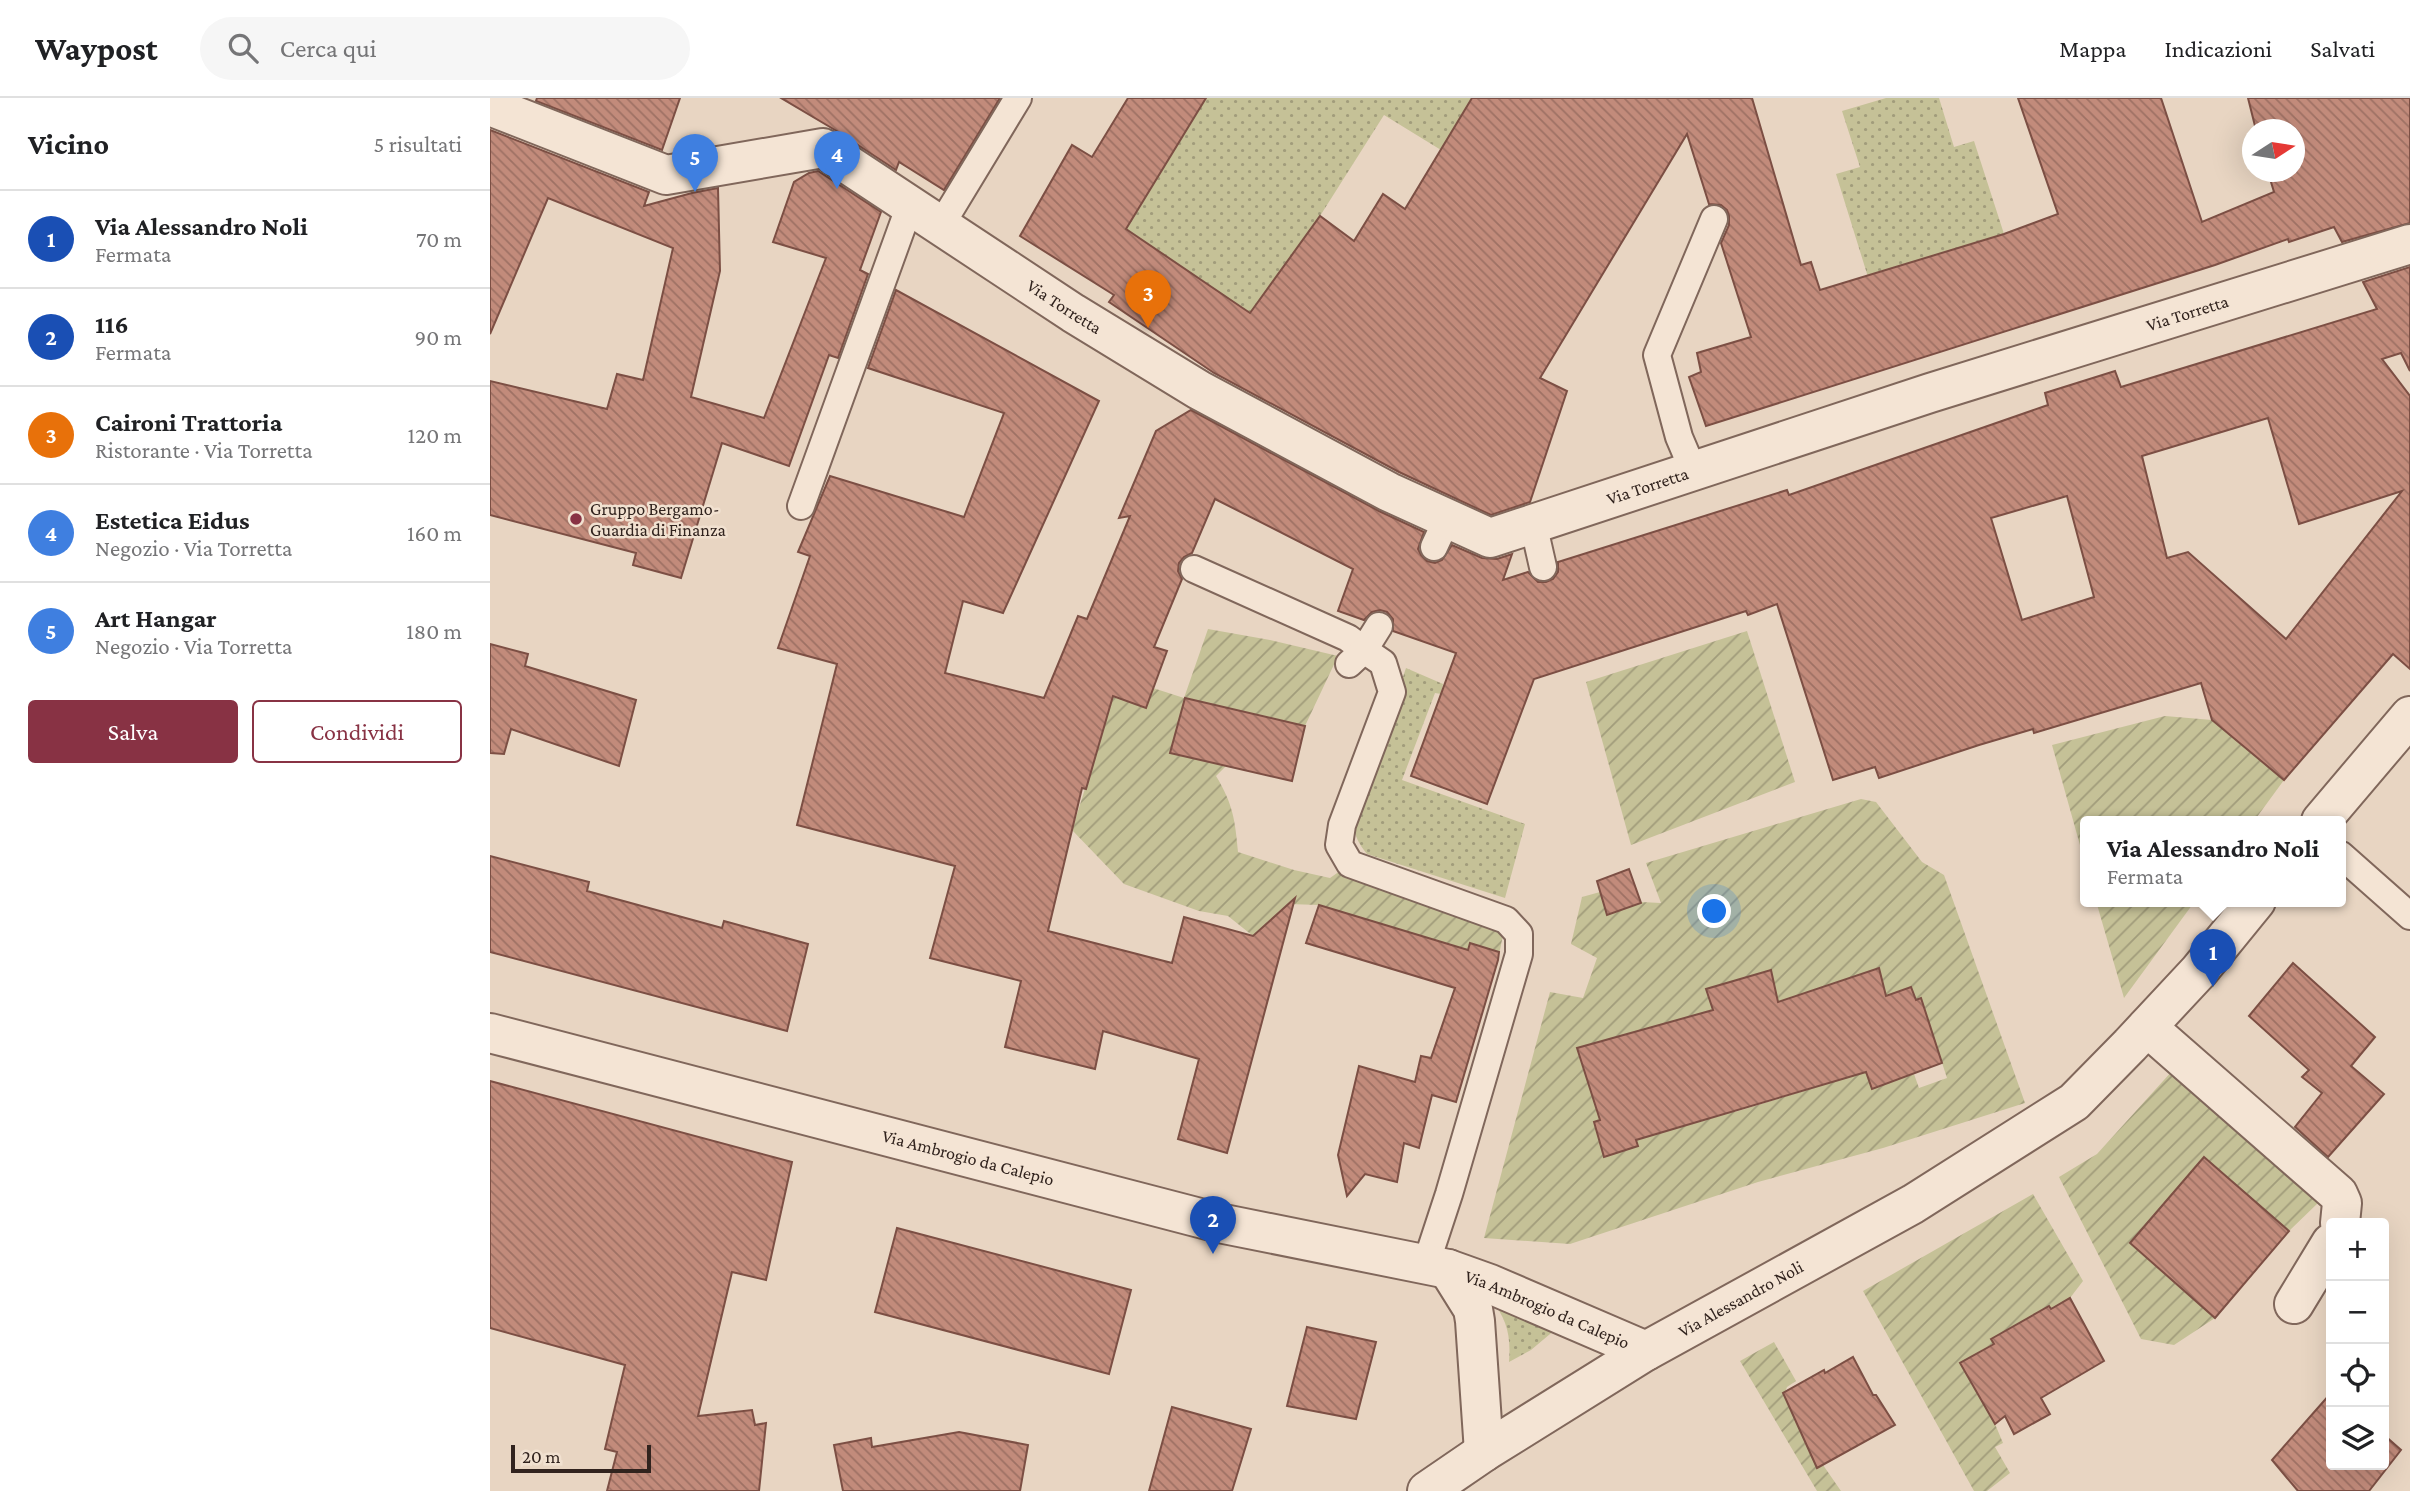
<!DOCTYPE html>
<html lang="it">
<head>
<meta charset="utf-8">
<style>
  :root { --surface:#fff; --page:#f6f6f6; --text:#202124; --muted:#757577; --line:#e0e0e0; --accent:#883244 }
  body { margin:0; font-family:"Crimson Pro",serif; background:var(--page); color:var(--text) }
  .controls { position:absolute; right:21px; bottom:21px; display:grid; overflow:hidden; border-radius:7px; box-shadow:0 7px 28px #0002 }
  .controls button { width:63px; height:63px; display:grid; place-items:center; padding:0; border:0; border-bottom:2px solid var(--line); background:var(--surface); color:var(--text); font:35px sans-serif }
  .compass { position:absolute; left:1752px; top:21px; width:63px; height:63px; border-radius:50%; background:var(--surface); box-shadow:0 7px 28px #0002; rotate:78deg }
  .scale { position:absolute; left:21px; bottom:18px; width:140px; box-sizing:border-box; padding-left:7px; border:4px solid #31231e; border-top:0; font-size:19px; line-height:24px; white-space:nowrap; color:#31231e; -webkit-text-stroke:5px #f1e1d0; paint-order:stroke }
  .you { position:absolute; left:1225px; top:814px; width:24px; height:24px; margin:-18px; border:5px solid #fff; border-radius:50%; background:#1a73e8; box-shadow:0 0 0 10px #1a73e833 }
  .badge { display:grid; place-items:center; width:46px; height:46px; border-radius:50%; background:var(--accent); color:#fff; font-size:23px; font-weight:700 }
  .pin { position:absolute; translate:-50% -58px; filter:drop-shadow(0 2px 4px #0008) }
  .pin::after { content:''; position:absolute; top:37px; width:24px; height:21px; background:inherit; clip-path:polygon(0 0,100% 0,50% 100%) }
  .popup { position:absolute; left:1590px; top:718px; width:266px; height:91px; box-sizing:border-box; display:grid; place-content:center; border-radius:7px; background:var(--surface); filter:drop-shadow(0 2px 5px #0005); font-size:23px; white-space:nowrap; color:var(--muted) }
  .popup b { font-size:26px; color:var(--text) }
  .popup::after { content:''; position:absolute; left:50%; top:100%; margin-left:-14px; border:14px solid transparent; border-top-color:var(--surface) }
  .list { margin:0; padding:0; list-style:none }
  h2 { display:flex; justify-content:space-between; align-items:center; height:91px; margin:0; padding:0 28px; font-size:30px }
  h2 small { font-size:23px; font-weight:400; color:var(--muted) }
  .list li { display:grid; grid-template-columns:46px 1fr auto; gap:21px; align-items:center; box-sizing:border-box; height:98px; padding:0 28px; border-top:2px solid var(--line) }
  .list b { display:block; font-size:26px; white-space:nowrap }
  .list p { margin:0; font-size:23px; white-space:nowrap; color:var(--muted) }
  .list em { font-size:23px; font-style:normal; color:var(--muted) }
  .actions { display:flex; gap:14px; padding:21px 28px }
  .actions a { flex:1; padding:16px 0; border:2px solid var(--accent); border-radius:7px; text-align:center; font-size:24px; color:var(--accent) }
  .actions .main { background:var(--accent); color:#fff }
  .icon { flex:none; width:38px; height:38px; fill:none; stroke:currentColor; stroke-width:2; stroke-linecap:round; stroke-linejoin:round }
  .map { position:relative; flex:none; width:1920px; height:1393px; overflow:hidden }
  header { display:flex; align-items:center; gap:42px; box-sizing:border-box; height:98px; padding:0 35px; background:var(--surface); border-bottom:2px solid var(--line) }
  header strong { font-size:33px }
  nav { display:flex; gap:38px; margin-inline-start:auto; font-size:24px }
  .search { width:490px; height:63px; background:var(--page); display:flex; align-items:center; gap:18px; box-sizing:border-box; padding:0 24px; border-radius:38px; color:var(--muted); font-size:26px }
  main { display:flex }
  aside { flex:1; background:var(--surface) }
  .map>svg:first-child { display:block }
  .grass { fill:url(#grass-dots) }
  .garden { fill:url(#garden-furrows); fill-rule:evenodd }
  .building { fill:url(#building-back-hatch); stroke:#7c4f44; stroke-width:2; fill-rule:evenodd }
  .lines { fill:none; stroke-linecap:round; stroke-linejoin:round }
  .lane-casing { stroke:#80675b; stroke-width:30 }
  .street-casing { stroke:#80675b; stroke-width:42 }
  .lane { stroke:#f4e4d4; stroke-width:26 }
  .street { stroke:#f4e4d4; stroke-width:38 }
  .poi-dot { fill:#883244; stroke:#f1e1d0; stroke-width:2.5 }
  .labels { text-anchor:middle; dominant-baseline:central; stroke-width:5; stroke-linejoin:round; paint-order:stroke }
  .street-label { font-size:18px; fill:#31231e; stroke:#f1e1d0 }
  .poi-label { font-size:18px; fill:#31231e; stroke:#f1e1d0; text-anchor:start }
</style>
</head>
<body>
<header>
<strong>Waypost</strong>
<div class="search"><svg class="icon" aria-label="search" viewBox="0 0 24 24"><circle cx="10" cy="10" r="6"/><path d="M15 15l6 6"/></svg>Cerca qui</div>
<nav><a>Mappa</a><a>Indicazioni</a><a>Salvati</a></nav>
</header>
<main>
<aside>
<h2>Vicino<small>5 risultati</small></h2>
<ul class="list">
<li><span class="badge" style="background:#1a4fb4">1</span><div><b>Via Alessandro Noli</b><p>Fermata</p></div><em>70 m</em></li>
<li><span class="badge" style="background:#1a4fb4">2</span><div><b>116</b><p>Fermata</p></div><em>90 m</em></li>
<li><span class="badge" style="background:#e8710a">3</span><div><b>Caironi Trattoria</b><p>Ristorante · Via Torretta</p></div><em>120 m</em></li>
<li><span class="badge" style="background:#3f7fe0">4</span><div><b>Estetica Eidus</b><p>Negozio · Via Torretta</p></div><em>160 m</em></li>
<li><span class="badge" style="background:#3f7fe0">5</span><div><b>Art Hangar</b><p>Negozio · Via Torretta</p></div><em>180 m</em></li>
</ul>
<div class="actions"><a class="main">Salva</a><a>Condividi</a></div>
</aside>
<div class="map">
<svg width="1920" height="1393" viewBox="0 0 1920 1393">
  <defs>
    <pattern id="grass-dots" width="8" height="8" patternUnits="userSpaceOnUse" patternTransform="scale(1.75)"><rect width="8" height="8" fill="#c5c197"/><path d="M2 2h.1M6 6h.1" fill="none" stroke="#a19c7b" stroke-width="1.8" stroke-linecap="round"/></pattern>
    <pattern id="garden-furrows" width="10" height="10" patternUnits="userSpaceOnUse" patternTransform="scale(1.75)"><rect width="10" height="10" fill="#c5c197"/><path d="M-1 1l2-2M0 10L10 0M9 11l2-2" fill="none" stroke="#a19c7b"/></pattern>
    <pattern id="building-back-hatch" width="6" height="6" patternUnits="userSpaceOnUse" patternTransform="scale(1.75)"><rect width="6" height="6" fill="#c28b7b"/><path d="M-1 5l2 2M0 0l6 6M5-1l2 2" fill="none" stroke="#9e7164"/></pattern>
  </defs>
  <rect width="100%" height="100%" fill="#e8d5c2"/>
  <g class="grass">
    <polygon points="716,0 982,0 951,52 894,17 830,118 760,215 636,131"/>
    <polygon points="1396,0 1449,0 1464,49 1484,43 1514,136 1378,179 1346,76 1370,69 1352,13"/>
    <path d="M916 570 953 586 951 596 945 595 912 682 1035 726 1015 800 877 756C865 741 862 732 867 714Z"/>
    <path d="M1000 1200 1066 1231 1041 1252 1019 1264C1021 1237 1017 1221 1000 1200Z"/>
  </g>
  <g class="garden">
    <path d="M718 531 780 542 848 558 815 628 695 600 680 655 736 668 726 678C743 706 745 722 748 754L804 772 840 780 860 766 1016 822 1008 862 829 807 798 806 763 838 738 818 709 813 634 786 582 732 605 659 608 593 655 610 663 590 694 600Z"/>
    <polygon points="1257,533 1305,684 1141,747 1096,584"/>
    <polygon points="1675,618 1722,622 1794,682 1764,723 1595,723 1595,765 1562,647"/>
    <path d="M1371 701 1386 704 1432 764 1454 777 1535 1005 1393 1050 1268 1084 1080 1146 994 1140 1060 894 1093 900 1107 860 1081 846 1092 799 1110 794 1117 817 1151 804 1171 805 1156 765ZM1389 871 1396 898 1421 889 1426 902 1431 901 1457 980 1429 990 1424 976 1382 990 1347 885ZM1281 872 1290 912 1301 910 1323 990 1245 1014 1221 942 1230 938 1217 891Z"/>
    <polygon points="1606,803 1705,803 1634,900"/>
    <polygon points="1683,972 1828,1105 1799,1133 1714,1060 1725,1220 1684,1247 1651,1241 1569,1079 1607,1056"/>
    <polygon points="1543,1096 1593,1183 1580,1200 1561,1211 1559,1208 1502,1241 1504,1245 1470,1265 1505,1326 1513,1345 1505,1349 1520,1375 1497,1393 1484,1393 1373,1193"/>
    <polygon points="1284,1244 1306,1283 1297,1289 1294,1297 1298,1307 1301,1306 1333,1367 1351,1393 1327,1393 1250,1263"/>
  </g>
  <g class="building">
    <polygon points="47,0 190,0 172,52 46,3"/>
    <polygon points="291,0 510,0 454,92 409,64 406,72 345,32"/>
    <polygon points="638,0 716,0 636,131 760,215 830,118 864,143 893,96 915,111 982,0 1262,0 1311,167 1321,164 1330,192 1514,136 1568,116 1528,0 1671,0 1712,124 1784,94 1778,74 1804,74 1804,32 1766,32 1758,0 1920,0 1920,125 1852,144 1844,129 1799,144 1798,141 1725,167 1216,328 1199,279 1211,274 1207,255 1261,239 1231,145 1239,127 1239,118 1237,112 1231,107 1219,106 1197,36 1050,280 1077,293 1040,404 1001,417 909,374 724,275 619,204 624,197 530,138 582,47 602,59"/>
    <polygon points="0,32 159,94 154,108 202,95 228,90 230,173 201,299 274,320 336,160 283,144 304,84 319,75 328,73 391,114 370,172 378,176 348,260 339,257 299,368 232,345 191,480 143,467 146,455 0,417 0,283 117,311 127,276 153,282 183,150 58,100 0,236"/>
    <path d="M1920 169V273L1911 255 1892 261 1920 298V571L1903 556 1794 682 1722 622 1711 585 1544 635 1543 631 1489 647 1389 680 1385 669 1343 682 1287 506 1258 517 1256 513 1044 581 997 706 921 678 966 555 903 533V521L897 514 890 512 882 514 874 522 848 513 863 471 725 401 702 455 694 459 689 465 688 473 692 481 664 549 677 553 656 610 623 598 596 691 592 690 558 833 682 865 694 819 763 838 805 800 737 1055 688 1041 709 961 613 933 605 971 515 949 531 883 440 860 465 768 307 727 347 566 288 550 320 458 308 454 340 378 474 419 514 315 378 270 406 192 609 303 513 515 473 503 455 575 554 600 588 518 597 521 640 418 629 420 666 333 701 312 889 413 934 434 928 451 931 457 937 463 945 465 952 462 962 447 992 460 1007 461 1022 456 1013 482 1038 474 1048 484H1056L1063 481 1068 474V464L1297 392 1299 397 1558 307 1555 295 1625 273 1631 289 1887 211 1873 184ZM1778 320 1809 426 1912 393 1796 541 1698 454 1677 460 1652 358ZM1577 398 1604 499 1532 522 1501 420Z"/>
    <polygon points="0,546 38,556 35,568 146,602 129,668 21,631 14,656 0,655"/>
    <polygon points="695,600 815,628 802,683 680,655"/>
    <polygon points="0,758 99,784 97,793 232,830 234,823 318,846 297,933 0,854"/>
    <polygon points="1139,771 1151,805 1117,817 1107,783"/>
    <polygon points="829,807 978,852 980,845 1009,854 1008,862 966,1004 942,997 929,1050 914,1045 907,1084 875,1076 857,1098 848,1057 869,968 925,984 931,958 941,960 965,890 816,845"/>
    <polygon points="1803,865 1885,939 1861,968 1894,996 1838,1059 1805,1029 1832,995 1812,979 1819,972 1759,918"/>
    <polygon points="1389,870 1396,898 1421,889 1426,902 1431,900 1452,965 1382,991 1376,974 1146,1042 1148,1048 1114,1059 1104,1024 1110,1022 1087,950 1223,912 1216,891 1281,872 1288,904"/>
    <polygon points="0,983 302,1064 276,1182 242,1174 208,1318 262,1312 265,1327 276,1325 269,1393 117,1393 127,1354 115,1351 135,1267 0,1230"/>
    <polygon points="1714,1059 1799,1133 1725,1220 1640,1145"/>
    <polygon points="407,1130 641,1192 619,1276 385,1214"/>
    <polygon points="1580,1200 1614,1263 1551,1300 1560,1316 1524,1336 1515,1318 1505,1326 1470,1265 1504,1246 1501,1241 1559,1208 1561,1211"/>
    <polygon points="817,1229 886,1244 866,1321 797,1308"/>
    <polygon points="1363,1259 1383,1297 1386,1297 1405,1327 1327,1370 1293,1295 1334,1272 1335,1275"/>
    <polygon points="1841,1295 1841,1367 1894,1367 1894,1337 1911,1352 1879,1393 1808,1393 1782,1362"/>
    <polygon points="682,1309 761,1331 742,1393 659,1393"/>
    <polygon points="469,1334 538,1347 530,1393 353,1393 344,1347 381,1340 382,1349"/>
  </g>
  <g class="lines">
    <g class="lane-casing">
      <g id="lane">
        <polyline points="451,127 528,0"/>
        <polyline points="1203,372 1189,339 1167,257 1224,121"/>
        <polyline points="311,408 420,107"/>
        <polyline points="1043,425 1053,469"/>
        <polyline points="944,449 957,421"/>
        <polyline points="704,471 858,540 874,552 889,528"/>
        <polyline points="859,566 874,552 893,565 902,594 852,727 849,747 860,766 1016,822 1029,836 1029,856 959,1096 936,1166"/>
        <polyline points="1851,757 1920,818"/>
      </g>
    </g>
    <g class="street-casing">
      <g id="street">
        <path id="s1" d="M0 8 176 77 333 50 583 215 709 292 899 394 1000 440 1440 295 1920 146"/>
        <polyline points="1831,723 1920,618"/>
        <polyline points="1657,929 1848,1096 1852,1105 1850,1125"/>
        <path id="s2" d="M0 935 729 1125 958 1171 1000 1186 1156 1253"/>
        <polyline points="958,1171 983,1211 985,1223 994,1354"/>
        <polyline points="1804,1206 1841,1145"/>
        <path id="s3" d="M937 1393 994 1354 1156 1253 1423 1106 1584 1004 1640 947 1709 873 1766 803"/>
      </g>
    </g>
    <use href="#lane" class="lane"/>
    <use href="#street" class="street"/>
  </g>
  <circle class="poi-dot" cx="86" cy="421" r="7"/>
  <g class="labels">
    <g class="street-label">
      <text stroke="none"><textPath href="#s1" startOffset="637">Via Torretta</textPath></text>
      <text stroke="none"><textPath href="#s1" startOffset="1855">Via Torretta</textPath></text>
      <text stroke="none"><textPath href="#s1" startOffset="1288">Via Torretta</textPath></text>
      <text stroke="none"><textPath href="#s2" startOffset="494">Via Ambrogio da Calepio</textPath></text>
      <text stroke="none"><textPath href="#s3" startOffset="368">Via Alessandro Noli</textPath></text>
      <text stroke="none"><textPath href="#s2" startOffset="1094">Via Ambrogio da Calepio</textPath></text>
    </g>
    <g class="poi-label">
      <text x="100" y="411">Gruppo Bergamo-<tspan x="100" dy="21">Guardia di Finanza</tspan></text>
    </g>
  </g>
</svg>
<div class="controls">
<button>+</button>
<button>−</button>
<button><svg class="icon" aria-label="locate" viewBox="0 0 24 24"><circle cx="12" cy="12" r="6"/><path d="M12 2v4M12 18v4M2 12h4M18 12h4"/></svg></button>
<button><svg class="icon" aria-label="layers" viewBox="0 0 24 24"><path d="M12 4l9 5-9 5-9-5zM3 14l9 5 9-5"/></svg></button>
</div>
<svg class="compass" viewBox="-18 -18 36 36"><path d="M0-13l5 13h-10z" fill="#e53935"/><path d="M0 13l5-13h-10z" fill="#757577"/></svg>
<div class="scale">20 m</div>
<div class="you"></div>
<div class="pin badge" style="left:1723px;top:889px;background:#1a4fb4">1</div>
<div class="popup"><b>Via Alessandro Noli</b>Fermata</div>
<div class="pin badge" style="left:723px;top:1156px;background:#1a4fb4">2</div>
<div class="pin badge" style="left:658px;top:230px;background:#e8710a">3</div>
<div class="pin badge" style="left:347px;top:91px;background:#3f7fe0">4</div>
<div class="pin badge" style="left:205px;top:94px;background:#3f7fe0">5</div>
</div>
</main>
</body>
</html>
